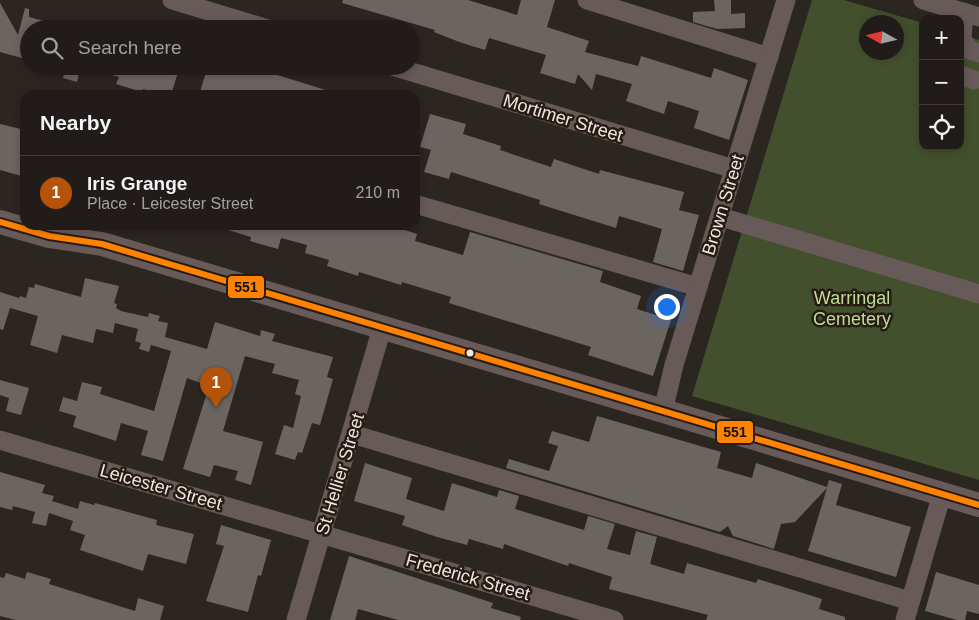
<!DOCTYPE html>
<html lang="en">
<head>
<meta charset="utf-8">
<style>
  :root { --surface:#211c19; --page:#2d2926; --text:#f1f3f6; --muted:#a2a1a2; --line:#3e3a38; --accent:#b45309 }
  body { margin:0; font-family:Arial,sans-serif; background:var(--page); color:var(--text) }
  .controls { position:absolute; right:15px; top:15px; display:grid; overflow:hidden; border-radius:10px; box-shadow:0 2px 8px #0003 }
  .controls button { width:45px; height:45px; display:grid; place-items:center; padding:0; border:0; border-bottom:1px solid var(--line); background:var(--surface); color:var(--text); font:25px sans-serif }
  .compass { position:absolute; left:859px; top:15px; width:45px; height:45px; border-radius:50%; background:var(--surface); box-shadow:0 2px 8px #0003; rotate:278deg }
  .you { position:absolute; left:666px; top:306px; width:18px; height:18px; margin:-12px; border:4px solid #fff; border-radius:50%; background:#1a73e8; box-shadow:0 0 0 8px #1a73e833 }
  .badge { display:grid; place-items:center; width:32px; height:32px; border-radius:50%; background:var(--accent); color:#fff; font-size:16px; font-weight:700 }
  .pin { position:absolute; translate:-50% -41px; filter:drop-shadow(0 1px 2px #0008) }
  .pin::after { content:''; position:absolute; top:26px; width:18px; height:15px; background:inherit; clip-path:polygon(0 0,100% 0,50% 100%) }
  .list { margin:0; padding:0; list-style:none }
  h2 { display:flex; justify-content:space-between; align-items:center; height:65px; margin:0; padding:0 20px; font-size:21px }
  h2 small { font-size:16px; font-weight:400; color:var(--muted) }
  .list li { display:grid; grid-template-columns:32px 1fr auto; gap:15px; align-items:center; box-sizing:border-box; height:75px; padding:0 20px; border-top:1px solid var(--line) }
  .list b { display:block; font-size:19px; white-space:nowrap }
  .list p { margin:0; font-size:16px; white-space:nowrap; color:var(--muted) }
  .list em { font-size:16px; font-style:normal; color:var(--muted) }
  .icon { flex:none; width:28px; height:28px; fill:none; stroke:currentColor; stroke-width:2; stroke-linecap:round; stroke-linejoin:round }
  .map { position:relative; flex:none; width:979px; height:620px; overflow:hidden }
  .search { position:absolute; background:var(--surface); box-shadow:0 2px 8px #0003; left:20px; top:20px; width:400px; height:55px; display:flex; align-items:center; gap:12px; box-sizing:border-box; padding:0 18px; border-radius:28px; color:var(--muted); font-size:19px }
  .panel { position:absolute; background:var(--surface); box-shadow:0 2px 8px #0003; left:20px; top:90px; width:400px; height:140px; border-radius:15px }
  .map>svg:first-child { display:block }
  .green { fill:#43502d; fill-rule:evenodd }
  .building { fill:#6b6562 }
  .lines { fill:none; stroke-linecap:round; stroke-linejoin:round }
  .minor { stroke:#675a59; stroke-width:19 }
  .major { stroke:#685a58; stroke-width:24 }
  .bus-1-casing { stroke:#261c14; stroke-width:10 }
  .bus-1 { stroke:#ff8200; stroke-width:6 }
  .bus-dot { fill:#eee6e1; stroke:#261c14; stroke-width:2 }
  .labels { text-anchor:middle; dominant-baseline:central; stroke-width:5; stroke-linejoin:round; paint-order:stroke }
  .street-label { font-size:18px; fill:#eee6e1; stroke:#261c14 }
  .park-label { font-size:18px; fill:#bfdc97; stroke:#261c14 }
  .line-badge { stroke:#261c14; stroke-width:2 }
  .pale-badge-label { font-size:14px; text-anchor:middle; font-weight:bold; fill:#111 }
</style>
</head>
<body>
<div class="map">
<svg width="979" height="620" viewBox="0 0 979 620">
  <rect width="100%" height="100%" fill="#2c2621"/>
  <path class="green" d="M812 0H844L923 23V146H960V34L979 40V480L692 396ZM866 22H896V52H866Z"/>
  <g class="building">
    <polygon points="343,0 468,0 517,15 521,0 555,0 547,27 589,41 585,52 638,66 641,56 711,78 714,68 748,80 729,140 694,128 699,111 668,101 664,114 626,101 632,84 596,74 592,90 578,74 575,84 540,73 546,55 489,38 485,50 462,43 434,32 435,30 342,3"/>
    <polygon points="714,0 731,0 731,14 745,13 745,28 717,29 693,22 693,12 715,11"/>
    <polygon points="0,3 18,35 25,8 29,9 29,17 59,25 58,29 29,29 29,60 0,52"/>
    <polygon points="66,66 81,66 77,82 63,78"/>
    <polygon points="92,66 180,66 171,95 162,95 143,89 142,92 116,84 119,77 92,69"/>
    <polygon points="208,66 232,66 251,72 252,67 332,92 331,95 199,95"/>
    <polygon points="430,114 466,124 463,134 501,146 500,150 551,167 554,159 599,174 600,170 684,192 679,210 699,215 683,271 653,262 662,229 619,216 616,228 539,204 540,200 451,172 449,179 424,172 431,150 420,147"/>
    <polygon points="0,124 25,130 25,177 0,170"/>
    <polygon points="222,225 390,225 417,234 415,241 463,255 470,232 603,271 600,282 641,296 637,309 671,320 653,376 588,355 591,347 449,303 451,297 402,282 401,285 359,272 358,276 327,266 329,260 305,253 307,245 281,238 278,249 250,241 251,237 222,228"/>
    <polygon points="85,278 119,286 114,303 117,304 116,308 121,311 148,317 149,313 160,316 158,321 168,323 165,337 207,349 215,322 260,336 261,330 275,334 272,341 333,357 327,377 333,379 320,425 312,423 302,453 298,452 295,460 275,454 284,425 293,428 301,396 295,394 299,380 272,373 275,364 245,356 223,431 263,442 251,485 235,480 238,471 214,465 210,477 183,469 209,386 187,378 163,461 141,455 148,431 121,423 116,441 73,427 76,416 59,411 63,397 77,401 82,382 102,387 100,394 154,411 171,351 151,345 149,352 139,349 141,343 135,341 138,329 115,323 113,333 96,329 93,343 62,335 57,353 30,345 38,316 10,308 3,330 0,329 0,292 19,298 20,296 26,298 29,287 34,288 35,284 81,297"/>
    <polygon points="0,380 29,388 21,415 6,411 9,398 0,395"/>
    <polygon points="597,416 721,452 717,468 752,478 756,463 827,487 829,480 842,484 836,505 911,527 896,577 808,551 827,488 795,522 781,524 774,549 733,536 728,526 720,532 506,468 509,459 549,471 558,446 548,443 552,431 589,442"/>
    <polygon points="365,463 412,478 406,499 444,511 452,483 497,497 499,490 519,496 515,509 584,530 588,516 615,524 607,549 630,555 636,531 657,537 650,564 684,574 687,563 756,583 758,579 822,599 819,609 845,617 845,620 706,620 708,615 609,589 612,577 569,563 568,566 504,544 503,549 469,539 467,545 437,537 402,525 405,516 354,501"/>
    <polygon points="0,472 45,485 42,493 54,496 52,501 78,509 80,501 94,505 95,503 157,520 156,525 194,534 186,564 148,554 143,571 80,550 85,535 70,530 73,521 49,513 46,526 32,523 35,512 13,506 12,510 0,507"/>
    <polygon points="221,525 271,540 261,576 258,575 248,612 206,601 224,546 216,544"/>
    <polygon points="349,556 493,603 491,608 521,617 520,620 398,620 358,609 355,620 330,620"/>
    <polygon points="27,572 51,579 49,584 135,611 138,598 164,606 160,620 16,620 0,616 0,577 4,578 6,573 25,579"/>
    <polygon points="936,572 979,585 979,614 967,611 965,620 957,620 925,611"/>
  </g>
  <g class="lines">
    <g class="minor">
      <polyline points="172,0 268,29"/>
      <polyline points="587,0 769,57"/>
      <polyline points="923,0 979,17"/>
      <polyline points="964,12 962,39 969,50 979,53"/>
      <polyline points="392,66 734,169"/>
      <polyline points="960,75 974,80"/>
      <polyline points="415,204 698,287"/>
      <polyline points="721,217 979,294"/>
      <polyline points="663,411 674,365 786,0"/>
      <polyline points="352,434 910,601"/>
      <polyline points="0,440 614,620"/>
      <polyline points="296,620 382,328"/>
      <polyline points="905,620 942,494"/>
    </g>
    <polyline class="major" points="0,222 49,236 102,244 979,505"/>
    <g class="bus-1-casing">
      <polyline id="bus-1" points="0,222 49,236 102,244 979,505"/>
    </g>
    <use href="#bus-1" class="bus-1"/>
  </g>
  <circle class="bus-dot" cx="470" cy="353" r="4.5"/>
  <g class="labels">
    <g class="street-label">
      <text transform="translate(563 118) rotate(17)">Mortimer Street</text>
      <text transform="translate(723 205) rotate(-73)">Brown Street</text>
      <text transform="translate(340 474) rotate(-73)">St Hellier Street</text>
      <text transform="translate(161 487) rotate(16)">Leicester Street</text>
      <text transform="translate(468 577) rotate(16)">Frederick Street</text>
    </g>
    <g class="park-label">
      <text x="852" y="298">Warringal<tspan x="852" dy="21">Cemetery</tspan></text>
    </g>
  </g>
  <g class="line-badge">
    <rect x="227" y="275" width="38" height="24" rx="5" fill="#ff8200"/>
    <rect x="716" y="420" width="38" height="24" rx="5" fill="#ff8200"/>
  </g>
  <g class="pale-badge-label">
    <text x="246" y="292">551</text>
    <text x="735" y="437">551</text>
  </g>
</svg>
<div class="controls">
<button>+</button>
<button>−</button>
<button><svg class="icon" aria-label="locate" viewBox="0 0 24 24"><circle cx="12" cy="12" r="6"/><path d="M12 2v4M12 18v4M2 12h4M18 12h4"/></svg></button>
</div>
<svg class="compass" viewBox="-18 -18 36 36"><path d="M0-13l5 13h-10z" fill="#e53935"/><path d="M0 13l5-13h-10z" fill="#a2a1a2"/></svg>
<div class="you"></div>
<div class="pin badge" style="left:216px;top:408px">1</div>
<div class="search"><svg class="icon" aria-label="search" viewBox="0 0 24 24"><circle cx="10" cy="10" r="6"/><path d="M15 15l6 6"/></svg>Search here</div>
<section class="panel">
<h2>Nearby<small></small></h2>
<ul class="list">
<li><span class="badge">1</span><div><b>Iris Grange</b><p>Place · Leicester Street</p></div><em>210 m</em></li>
</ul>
</section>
</div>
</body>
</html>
